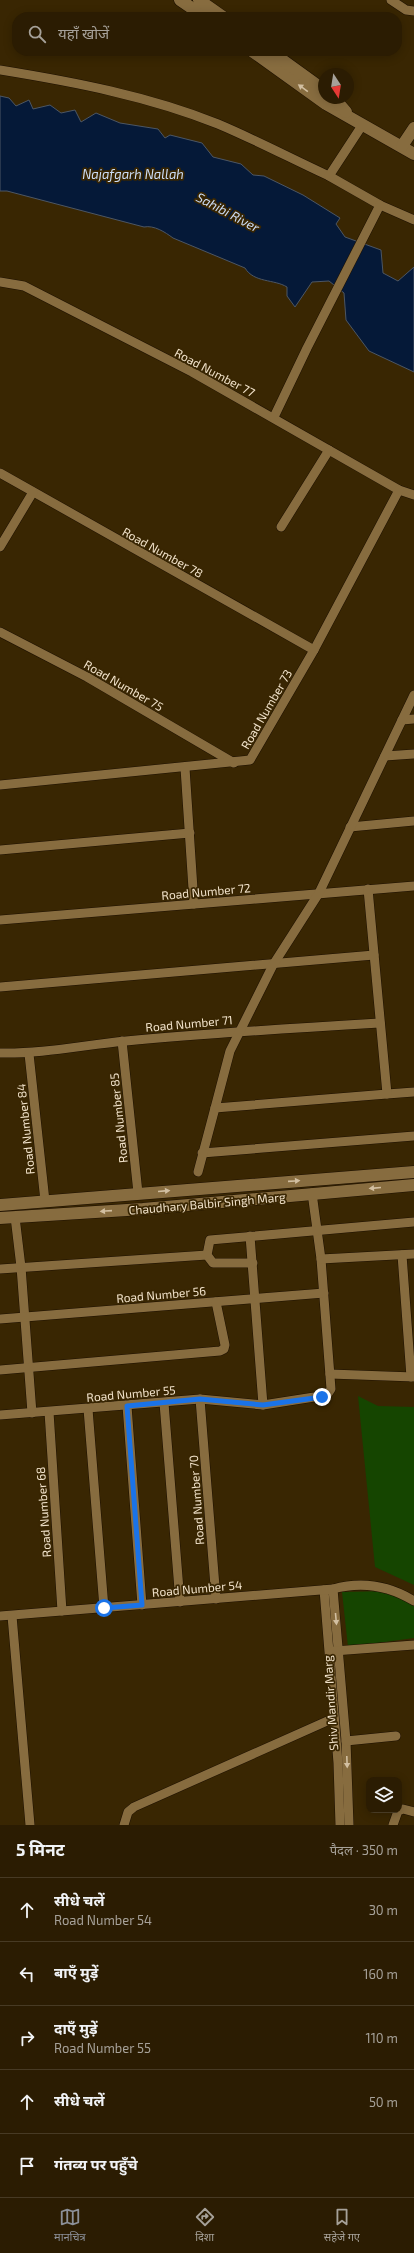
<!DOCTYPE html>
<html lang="hi">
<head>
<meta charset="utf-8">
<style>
  :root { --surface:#2b1c02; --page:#372911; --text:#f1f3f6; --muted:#a6a199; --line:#473a24; --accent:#8c9099 }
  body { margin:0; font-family:"Exo 2","Noto Sans Devanagari",sans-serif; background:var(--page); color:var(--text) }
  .controls { position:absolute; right:12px; bottom:12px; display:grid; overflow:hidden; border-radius:8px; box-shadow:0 2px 10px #0003 }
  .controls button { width:36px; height:36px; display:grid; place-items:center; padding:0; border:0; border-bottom:1px solid var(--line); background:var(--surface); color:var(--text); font:20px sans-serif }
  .compass { position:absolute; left:318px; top:68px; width:36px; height:36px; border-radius:50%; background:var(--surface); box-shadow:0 2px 10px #0003; rotate:168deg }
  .stop { position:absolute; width:12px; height:12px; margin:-9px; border:3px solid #1a73e8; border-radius:50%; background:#fff }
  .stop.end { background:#1a73e8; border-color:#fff; box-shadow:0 1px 4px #0008 }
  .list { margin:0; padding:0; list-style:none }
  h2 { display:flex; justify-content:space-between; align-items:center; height:52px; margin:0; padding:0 16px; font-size:17px }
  h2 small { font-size:13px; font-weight:400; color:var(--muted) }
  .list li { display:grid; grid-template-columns:26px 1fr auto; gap:12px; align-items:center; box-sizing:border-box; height:64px; padding:0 16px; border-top:1px solid var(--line) }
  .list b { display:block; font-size:15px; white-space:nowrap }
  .list p { margin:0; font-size:13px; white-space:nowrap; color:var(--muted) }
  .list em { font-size:13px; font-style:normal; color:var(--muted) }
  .icon { flex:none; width:22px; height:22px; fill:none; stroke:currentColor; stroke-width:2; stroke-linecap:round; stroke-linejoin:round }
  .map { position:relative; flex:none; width:414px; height:1825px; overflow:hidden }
  .search { position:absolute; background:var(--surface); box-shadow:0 2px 10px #0003; left:12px; right:12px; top:12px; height:44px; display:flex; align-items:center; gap:10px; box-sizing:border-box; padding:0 14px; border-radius:16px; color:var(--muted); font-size:15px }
  .sheet { height:372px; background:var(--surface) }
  nav { display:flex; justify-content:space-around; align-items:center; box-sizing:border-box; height:56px; border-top:1px solid var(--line); background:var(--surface); font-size:11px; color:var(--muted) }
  nav a { display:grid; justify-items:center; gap:2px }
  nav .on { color:var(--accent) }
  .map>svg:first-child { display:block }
  .green { fill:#154500 }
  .water { fill:#051938; stroke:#4c5664 }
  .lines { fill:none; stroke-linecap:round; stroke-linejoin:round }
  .street-casing { stroke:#1d1000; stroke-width:10 }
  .secondary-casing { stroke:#1d1000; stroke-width:13 }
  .street { stroke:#876c3f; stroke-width:9 }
  .secondary { stroke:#876c3f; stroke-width:12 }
  .oneway { fill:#d2bfa1 }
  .route { stroke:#1a73e8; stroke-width:5 }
  .labels { text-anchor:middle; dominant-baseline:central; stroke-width:3.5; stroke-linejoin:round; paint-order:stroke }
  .street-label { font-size:12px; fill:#f2e3cb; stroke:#392602 }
  .water-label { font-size:13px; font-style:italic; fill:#cddef8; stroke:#392602 }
</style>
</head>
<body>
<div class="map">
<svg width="414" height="1825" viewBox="0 0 414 1825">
  <rect width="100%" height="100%" fill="#392602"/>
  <g class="green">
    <polygon points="358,1396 378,1406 414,1407 414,1585 375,1567"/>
    <polygon points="389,1591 414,1605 414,1638 348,1647 342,1592"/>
  </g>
  <path class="water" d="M0 96 9 98 16 106 29 100 33 109 50 105 61 113 75 110 81 122 96 113 120 123 158 129 165 138 170 135 202 143 213 157 241 164 253 175 264 176 303 195 340 218 336 224 345 237 381 250 383 273 398 281 414 267V372L369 351 346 320 344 293 329 281 312 282 295 307 287 296V287C274 279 254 283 245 268L173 238C165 232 154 225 144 227L7 191H0Z"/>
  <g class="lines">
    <g class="street-casing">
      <g id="street">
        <polyline points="391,0 406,10 414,11"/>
        <path d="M0 70C74 82 148 96 218 124 256 140 292 159 329 176"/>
        <polyline points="363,124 329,176 380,205 414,220"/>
        <polyline points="0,282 24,286 192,372 399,490 414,495"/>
        <polyline points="274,417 307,348 380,205"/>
        <polyline points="0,473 314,650"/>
        <polyline points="281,527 329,450"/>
        <polyline points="0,547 33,492"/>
        <polyline points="0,632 87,677 234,763"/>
        <polyline points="402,720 414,719"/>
        <polyline points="385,756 414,754"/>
        <polyline points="185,768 194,904"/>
        <polyline points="0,785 250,760 314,650 399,490"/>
        <polyline points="350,827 414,821"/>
        <polyline points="0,850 190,833"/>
        <polyline points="0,920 414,886"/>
        <polyline points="0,987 374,955"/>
        <polyline points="122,1041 138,1193"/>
        <path d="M0 1053C42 1054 84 1045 126 1041 211 1033 296 1028 380 1023"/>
        <polyline points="29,1054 45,1201"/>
        <polyline points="387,1094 414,1092"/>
        <polyline points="215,1108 230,1051 273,965 319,893 414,695"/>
        <polyline points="202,1153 414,1136"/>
        <polyline points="198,1172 215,1108 387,1094 368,889"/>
        <polyline points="15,1217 21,1267 32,1413"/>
        <polyline points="250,1236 263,1405 327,1395 331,1389 321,1259 312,1193"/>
        <polyline points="402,1255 411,1377"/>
        <polyline points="321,1259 414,1254"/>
        <polyline points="253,1263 213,1263 207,1255 210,1240 414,1222"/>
        <polyline points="0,1269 207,1255"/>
        <polyline points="0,1319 324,1293"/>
        <polyline points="0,1370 220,1351 224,1349 225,1345 216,1302"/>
        <polyline points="330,1374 414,1377"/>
        <polyline points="200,1399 216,1599"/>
        <polyline points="164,1403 180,1602"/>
        <polyline points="127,1406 142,1605"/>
        <polyline points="88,1409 104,1608"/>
        <polyline points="49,1412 62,1611"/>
        <polyline points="0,1415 200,1399 263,1405"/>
        <path d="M333 1589C362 1581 388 1585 414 1601"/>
        <polyline points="324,1590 338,1763 340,1825"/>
        <polyline points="0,1616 333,1589 346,1741 349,1825"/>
        <polyline points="12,1616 30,1825"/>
        <polyline points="334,1651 414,1645"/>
        <polyline points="346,1741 396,1736"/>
        <polyline points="124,1825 128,1812 134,1807 334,1718"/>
        <polyline points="393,1825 398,1811 403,1809 414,1812"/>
      </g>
    </g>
    <g class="secondary-casing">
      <g id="secondary">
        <polyline points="180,0 205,17"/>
        <polyline points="199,0 223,17"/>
        <polyline points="252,51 326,104 414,154"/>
        <polyline points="270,51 324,90"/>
        <polyline points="334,98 346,112"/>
        <polyline points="402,146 414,128"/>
        <polyline points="0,1205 414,1172"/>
        <polyline points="0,1218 143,1209 414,1185"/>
      </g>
    </g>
    <use href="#street" class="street"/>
    <use href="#secondary" class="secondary"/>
  </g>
  <defs><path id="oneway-solid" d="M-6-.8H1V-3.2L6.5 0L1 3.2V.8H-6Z"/></defs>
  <g class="oneway">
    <use href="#oneway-solid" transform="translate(303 88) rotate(-144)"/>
    <use href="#oneway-solid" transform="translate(294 1181) rotate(-4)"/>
    <use href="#oneway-solid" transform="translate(375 1188) rotate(175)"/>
    <use href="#oneway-solid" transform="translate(164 1191) rotate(-5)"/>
    <use href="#oneway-solid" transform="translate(106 1211) rotate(176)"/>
    <use href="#oneway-solid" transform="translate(336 1619) rotate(85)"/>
    <use href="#oneway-solid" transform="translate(347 1762) rotate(88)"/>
  </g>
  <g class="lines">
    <polyline class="route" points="104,1608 142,1605 127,1406 200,1399 263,1405 322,1397"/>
  </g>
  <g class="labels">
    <g class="street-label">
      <text transform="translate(215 372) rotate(28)">Road Number 77</text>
      <text transform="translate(163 552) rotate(29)">Road Number 78</text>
      <text transform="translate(124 685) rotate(30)">Road Number 75</text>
      <text transform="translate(266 709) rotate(-60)">Road Number 73</text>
      <text transform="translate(206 891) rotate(-5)">Road Number 72</text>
      <text transform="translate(189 1023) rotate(-5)">Road Number 71</text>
      <text transform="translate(118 1118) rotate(-96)">Road Number 85</text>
      <text transform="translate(25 1129) rotate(-96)">Road Number 84</text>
      <text transform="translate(207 1203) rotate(-5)">Chaudhary Balbir Singh Marg</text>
      <text transform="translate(161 1294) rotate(-5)">Road Number 56</text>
      <text transform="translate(131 1393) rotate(-5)">Road Number 55</text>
      <text transform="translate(196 1500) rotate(-94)">Road Number 70</text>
      <text transform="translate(43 1512) rotate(-94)">Road Number 68</text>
      <text transform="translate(197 1588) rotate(-5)">Road Number 54</text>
      <text transform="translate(330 1703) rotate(-94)">Shiv Mandir Marg</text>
    </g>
    <g class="water-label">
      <text x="133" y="174">Najafgarh Nallah</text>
      <text transform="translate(228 212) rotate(28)">Sahibi River</text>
    </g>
  </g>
</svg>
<div class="controls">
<button><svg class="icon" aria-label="layers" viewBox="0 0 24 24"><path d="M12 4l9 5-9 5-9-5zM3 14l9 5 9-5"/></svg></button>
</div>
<svg class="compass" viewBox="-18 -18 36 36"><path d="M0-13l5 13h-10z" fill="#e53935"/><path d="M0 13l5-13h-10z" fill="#a6a199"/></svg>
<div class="stop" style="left:104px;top:1608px"></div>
<div class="stop end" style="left:322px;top:1397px"></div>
<div class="search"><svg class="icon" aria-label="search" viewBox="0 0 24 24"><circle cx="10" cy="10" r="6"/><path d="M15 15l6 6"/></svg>यहाँ खोजें</div>
</div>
<section class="sheet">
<h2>5 मिनट<small>पैदल · 350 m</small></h2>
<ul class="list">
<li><svg class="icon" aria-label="ahead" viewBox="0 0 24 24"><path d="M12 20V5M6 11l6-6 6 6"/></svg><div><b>सीधे चलें</b><p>Road Number 54</p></div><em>30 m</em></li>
<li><svg class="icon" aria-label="left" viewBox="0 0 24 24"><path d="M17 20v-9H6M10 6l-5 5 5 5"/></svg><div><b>बाएँ मुड़ें</b></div><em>160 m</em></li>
<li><svg class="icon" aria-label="right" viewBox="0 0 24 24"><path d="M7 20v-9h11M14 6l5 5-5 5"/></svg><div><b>दाएँ मुड़ें</b><p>Road Number 55</p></div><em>110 m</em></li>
<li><svg class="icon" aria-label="ahead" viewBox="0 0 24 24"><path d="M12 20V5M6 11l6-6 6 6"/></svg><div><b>सीधे चलें</b></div><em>50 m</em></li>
<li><svg class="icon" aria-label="arrive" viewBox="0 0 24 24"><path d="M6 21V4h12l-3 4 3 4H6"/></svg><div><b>गंतव्य पर पहुँचे</b></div></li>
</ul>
</section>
<nav>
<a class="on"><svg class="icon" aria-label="map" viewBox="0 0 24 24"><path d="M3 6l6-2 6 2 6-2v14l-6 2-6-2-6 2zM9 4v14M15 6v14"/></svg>मानचित्र</a>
<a><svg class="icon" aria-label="directions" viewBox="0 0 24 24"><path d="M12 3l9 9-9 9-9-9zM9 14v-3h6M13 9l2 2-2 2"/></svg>दिशा</a>
<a><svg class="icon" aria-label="saved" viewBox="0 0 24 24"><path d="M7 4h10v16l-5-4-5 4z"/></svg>सहेजे गए</a>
</nav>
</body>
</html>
